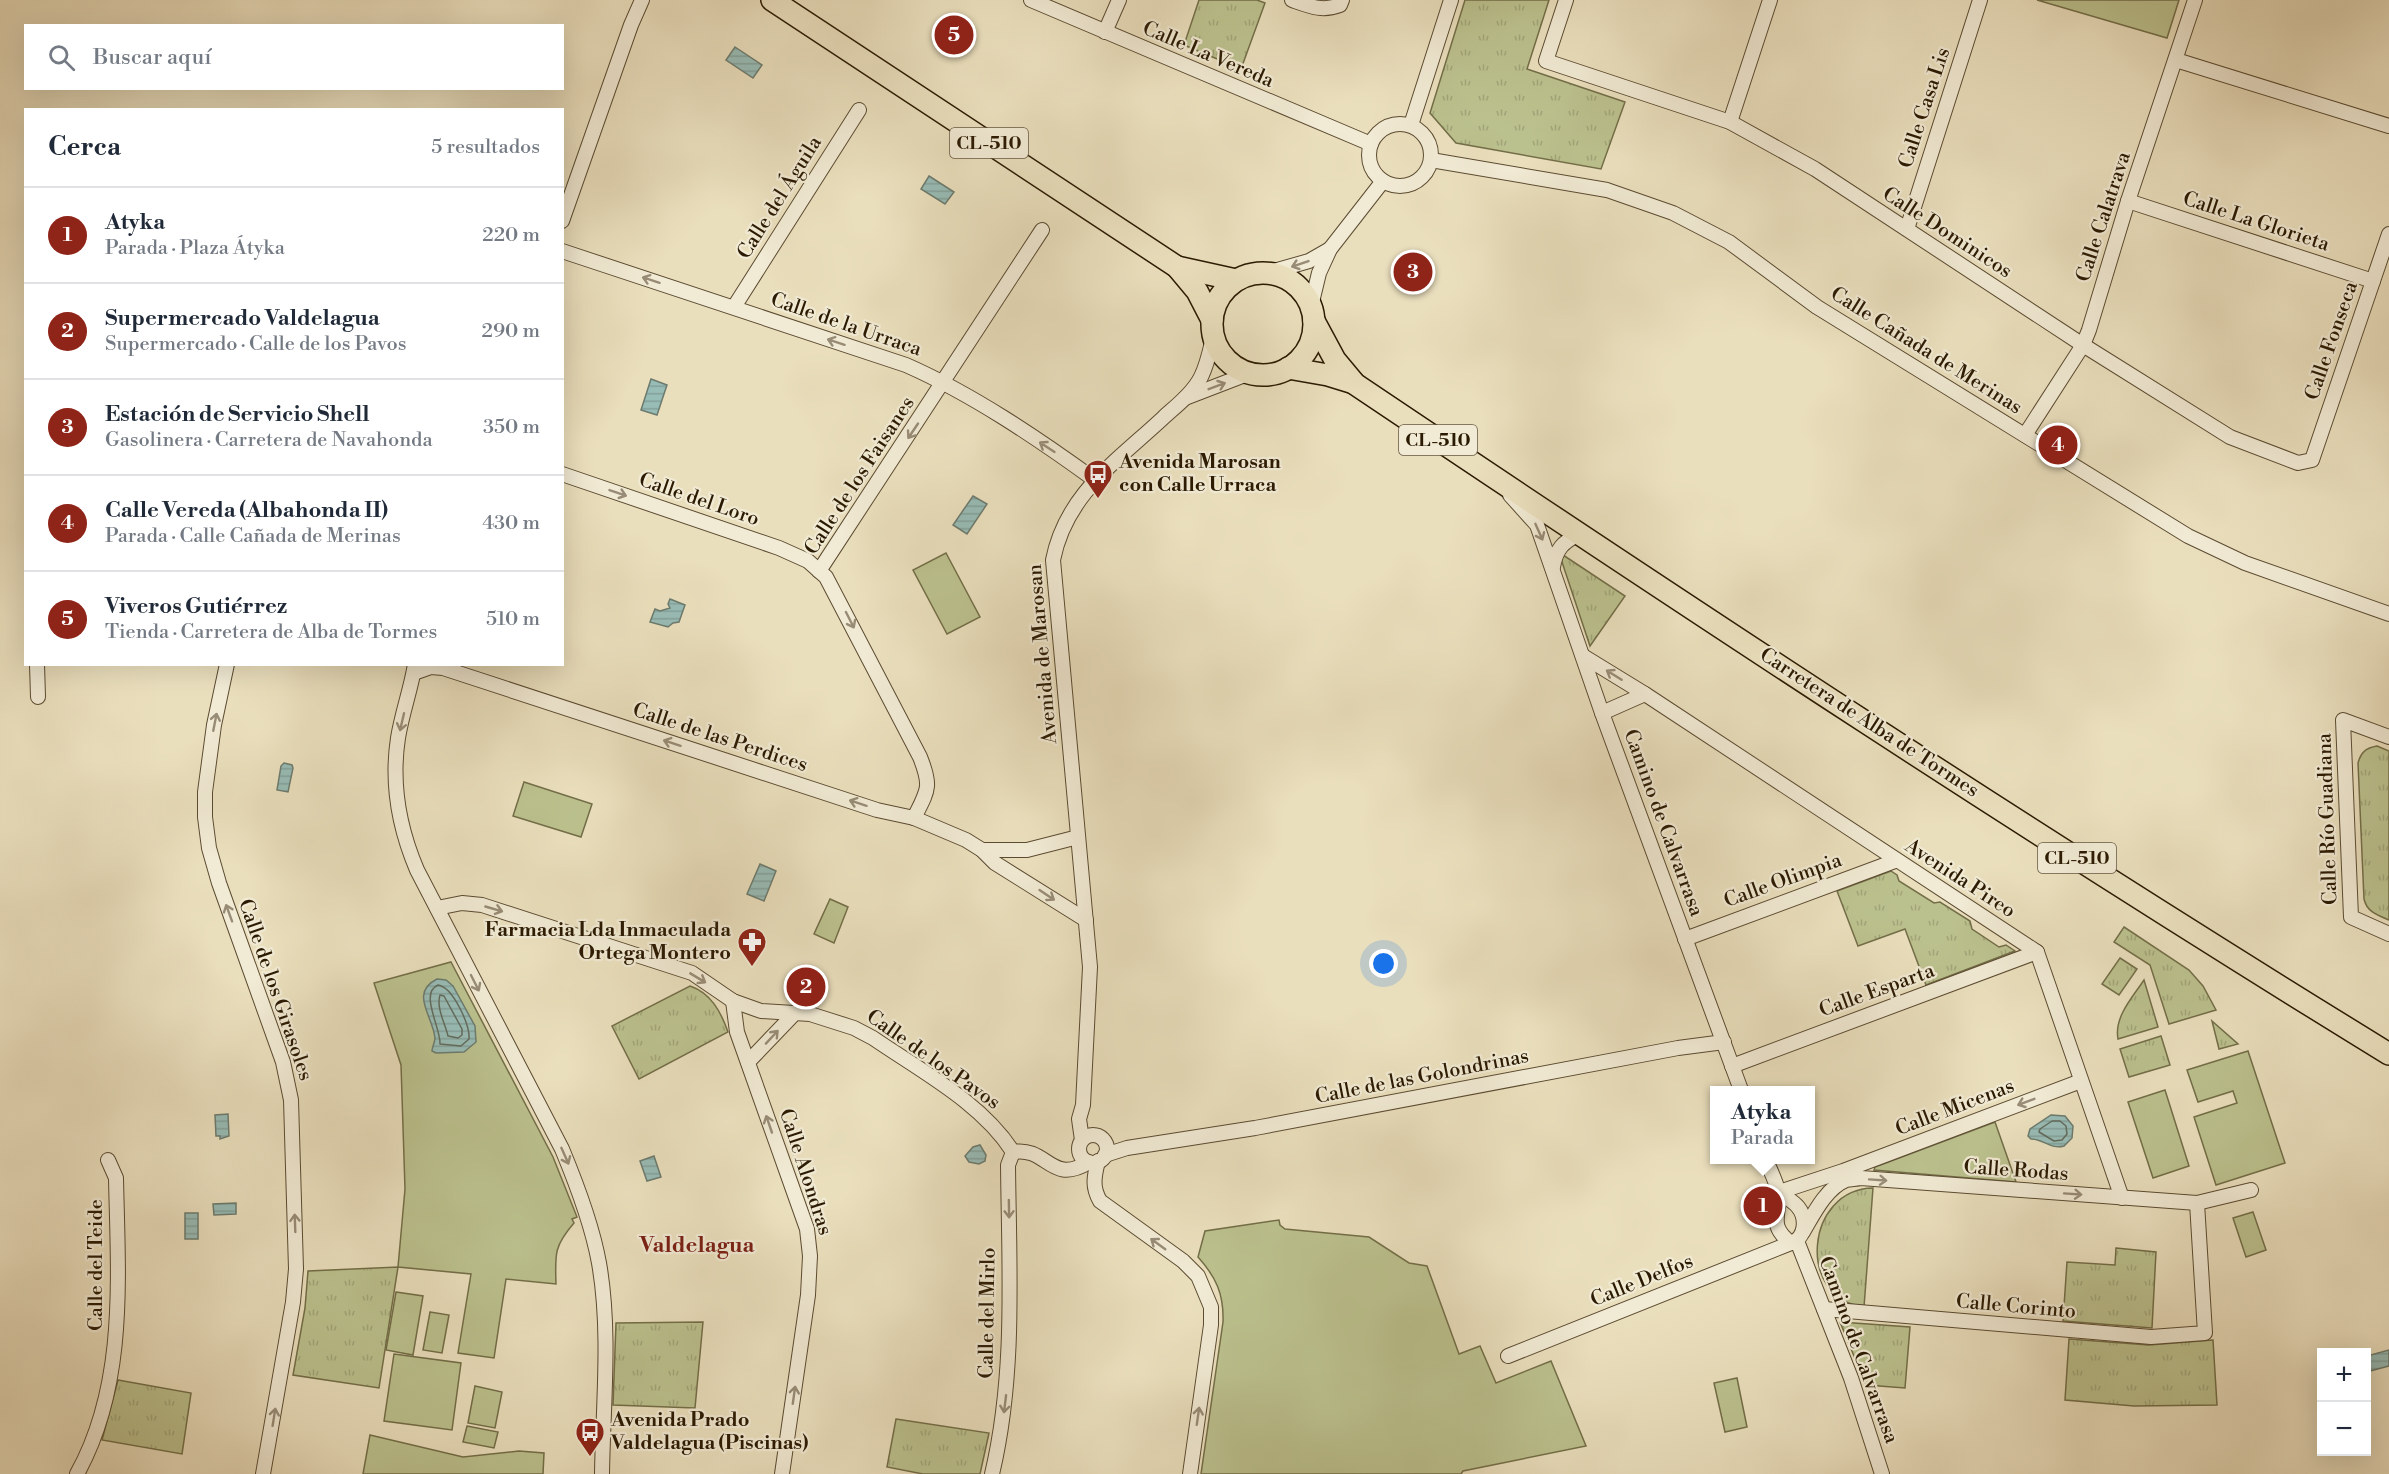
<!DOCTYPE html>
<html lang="es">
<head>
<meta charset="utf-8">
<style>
  :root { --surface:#fff; --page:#f2f2f3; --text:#1f2937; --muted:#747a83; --line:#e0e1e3; --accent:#8f2418 }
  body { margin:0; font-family:"Libre Bodoni",serif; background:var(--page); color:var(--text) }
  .controls { position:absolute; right:18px; bottom:18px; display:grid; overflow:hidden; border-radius:0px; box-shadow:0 6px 24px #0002 }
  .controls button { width:54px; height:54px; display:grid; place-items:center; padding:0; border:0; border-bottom:2px solid var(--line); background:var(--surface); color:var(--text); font:30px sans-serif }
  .you { position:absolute; left:1384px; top:964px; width:21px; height:21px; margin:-15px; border:4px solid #fff; border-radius:50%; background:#1a73e8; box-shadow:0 0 0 9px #1a73e833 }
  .badge { display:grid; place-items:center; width:39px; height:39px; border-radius:50%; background:var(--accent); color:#fff; font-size:20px; font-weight:700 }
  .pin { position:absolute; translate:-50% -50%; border:3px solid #fff; box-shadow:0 2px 6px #0006 }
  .popup { position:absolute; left:1710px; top:1086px; width:105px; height:78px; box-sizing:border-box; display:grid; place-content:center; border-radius:0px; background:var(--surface); filter:drop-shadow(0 2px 4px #0005); font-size:20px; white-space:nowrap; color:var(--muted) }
  .popup b { font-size:22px; color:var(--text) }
  .popup::after { content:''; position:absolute; left:50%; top:100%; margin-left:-12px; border:12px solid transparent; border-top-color:var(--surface) }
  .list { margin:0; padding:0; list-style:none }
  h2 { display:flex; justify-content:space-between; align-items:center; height:78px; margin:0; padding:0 24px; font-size:26px }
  h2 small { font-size:20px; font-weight:400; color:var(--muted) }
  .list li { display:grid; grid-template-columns:39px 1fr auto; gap:18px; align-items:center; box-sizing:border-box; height:96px; padding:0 24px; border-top:2px solid var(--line) }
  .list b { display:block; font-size:22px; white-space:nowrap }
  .list p { margin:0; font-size:20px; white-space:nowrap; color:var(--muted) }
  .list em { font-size:20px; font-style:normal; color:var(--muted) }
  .icon { flex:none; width:33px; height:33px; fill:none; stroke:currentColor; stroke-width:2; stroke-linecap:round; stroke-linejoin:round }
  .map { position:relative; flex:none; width:2389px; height:1474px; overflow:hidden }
  .search { position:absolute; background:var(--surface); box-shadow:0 6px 24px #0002; left:24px; top:24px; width:540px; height:66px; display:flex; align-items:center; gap:15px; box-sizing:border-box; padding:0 21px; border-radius:0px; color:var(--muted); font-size:22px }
  .panel { position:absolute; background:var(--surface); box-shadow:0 6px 24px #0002; left:24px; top:108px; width:540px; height:558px; border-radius:0px }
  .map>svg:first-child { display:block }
  .grass { fill:url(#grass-tufts); stroke:#736e48; stroke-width:1.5 }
  .park { fill:#bbc18e; stroke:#736e48; stroke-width:1.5 }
  .water { fill:url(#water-rules); stroke:#6c7b6e; stroke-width:1.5 }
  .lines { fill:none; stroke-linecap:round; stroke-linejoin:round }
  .shore { stroke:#626b5c; stroke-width:1.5 }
  .street-casing { stroke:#5b4b31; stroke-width:16 }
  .primary-casing { stroke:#2b1a02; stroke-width:24 }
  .street { stroke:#f1ead4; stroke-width:14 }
  .primary { stroke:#eadfbd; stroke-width:21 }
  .oneway { stroke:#988c76 }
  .labels { text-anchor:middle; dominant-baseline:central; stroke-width:4.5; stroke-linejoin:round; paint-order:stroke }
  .shield { fill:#f1ead4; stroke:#665841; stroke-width:1.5 }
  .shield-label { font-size:18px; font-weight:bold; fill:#2b1a02 }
  .street-label { font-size:20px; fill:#2b1a02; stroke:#f1ead4 }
  .poi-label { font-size:20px; font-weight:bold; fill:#2b1a02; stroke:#f1ead4; text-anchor:start }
  .quarter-label { font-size:22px; font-weight:bold; fill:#7a1f14; stroke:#f1ead4 }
</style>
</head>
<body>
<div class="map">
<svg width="2389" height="1474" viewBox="0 0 2389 1474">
  <defs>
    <pattern id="grass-tufts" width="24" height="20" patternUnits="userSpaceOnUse" patternTransform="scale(1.5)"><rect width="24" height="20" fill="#bbc18e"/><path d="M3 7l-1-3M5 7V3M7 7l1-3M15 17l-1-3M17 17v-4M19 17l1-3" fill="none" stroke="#a1a579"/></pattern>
    <pattern id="water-rules" width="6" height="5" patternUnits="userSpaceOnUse" patternTransform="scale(1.5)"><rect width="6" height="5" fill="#98bcb6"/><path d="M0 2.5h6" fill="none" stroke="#83a19b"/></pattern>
  </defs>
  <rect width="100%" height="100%" fill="#eadfbd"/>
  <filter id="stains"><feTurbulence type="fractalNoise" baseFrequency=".00333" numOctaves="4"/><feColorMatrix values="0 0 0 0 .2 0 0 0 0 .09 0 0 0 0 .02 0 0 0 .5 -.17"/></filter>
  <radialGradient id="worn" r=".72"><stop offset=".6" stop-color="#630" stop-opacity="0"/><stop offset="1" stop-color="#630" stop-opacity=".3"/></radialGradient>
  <g class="grass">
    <polygon points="1199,0 1257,0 1265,3 1241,69 1184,45"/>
    <polygon points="1465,0 1549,0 1527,69 1625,102 1601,169 1456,143 1430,113"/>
    <polygon points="1563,555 1625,596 1590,646 1561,559"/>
    <path d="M2377 746 2389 751V920C2377 915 2367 912 2364 899L2358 763C2361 752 2366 748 2377 746Z"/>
    <polygon points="1891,871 1897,875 1899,881 1934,903 1940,902 1970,921 1972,929 1999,947 2006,945 2015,951 1926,985 1905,929 1858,946 1837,891"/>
    <polygon points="2124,927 2189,970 2203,986 2216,1010 2169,1024 2150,965 2114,942"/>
    <polygon points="2120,958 2137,969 2119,995 2102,984"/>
    <path d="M2144 980 2158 1027 2118 1039C2114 1017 2132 998 2144 980Z"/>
    <path d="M690 986C711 993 721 1012 728 1032L639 1079 612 1026Z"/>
    <polygon points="2212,1021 2238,1044 2219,1049"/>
    <polygon points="2161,1036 2170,1065 2129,1077 2120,1049"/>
    <path d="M1873 1188 1864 1307C1795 1298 1806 1189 1873 1188Z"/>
    <polygon points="2116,1248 2156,1252 2152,1328 2063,1321 2067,1262 2115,1265"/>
    <polygon points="398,1267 379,1388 293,1375 305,1308 308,1271"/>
    <polygon points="703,1322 695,1408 613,1405 616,1323"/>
    <polygon points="1840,1322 1910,1327 1905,1388 1866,1385"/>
    <polygon points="2069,1339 2149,1345 2213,1340 2217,1405 2134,1406 2065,1400"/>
    <polygon points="118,1380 191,1393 182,1454 102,1440"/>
    <polygon points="896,1419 989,1433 980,1474 923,1474 887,1467"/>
  </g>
  <g class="park">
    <polygon points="2037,0 2179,0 2167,38"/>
    <polygon points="946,553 980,617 947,634 913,570"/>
    <polygon points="524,782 592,804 581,837 513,816"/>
    <polygon points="830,899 848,907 834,943 814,934"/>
    <path d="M451 962 553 1157 577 1217 572 1219 574 1223C554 1246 555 1254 556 1284L506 1279 494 1358 458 1353 471 1274 398 1267 405 1189 401 1065 374 983Z"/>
    <polygon points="2248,1051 2285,1163 2216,1185 2194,1117 2237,1103 2233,1091 2198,1102 2187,1070"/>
    <polygon points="2165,1090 2189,1166 2153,1178 2128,1102"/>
    <polygon points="1995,1122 2016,1182 1874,1170 1875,1167"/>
    <polygon points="2253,1212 2266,1250 2246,1257 2233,1218"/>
    <path d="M1279 1220 1280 1225 1285 1229 1369 1237 1409 1263 1427 1266 1459 1354 1480 1346 1496 1383 1551 1361 1586 1446 1463 1471 1461 1474H1201L1223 1322C1224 1294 1216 1277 1198 1257L1205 1231Z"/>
    <polygon points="396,1292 423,1296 413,1355 386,1350"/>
    <polygon points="430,1312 449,1315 442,1353 423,1350"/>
    <polygon points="394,1354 461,1363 452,1430 384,1421"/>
    <polygon points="1737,1378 1747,1427 1725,1432 1714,1383"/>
    <polygon points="475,1386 502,1392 495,1428 468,1423"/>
    <polygon points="467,1426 498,1432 494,1448 463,1442"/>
    <polygon points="370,1435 463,1457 519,1451 544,1453 543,1474 363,1474"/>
  </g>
  <g class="water">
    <polygon points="735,47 762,65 753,78 726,60"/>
    <polygon points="929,176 954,192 945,204 921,189"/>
    <polygon points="651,379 667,385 657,415 641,410"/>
    <polygon points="973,496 987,504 967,534 953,525"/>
    <polygon points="670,599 685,605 679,622 673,623 668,627 650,622 655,609 660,611 670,608 668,604"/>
    <polygon points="284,763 292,765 293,768 288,792 277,790 281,766"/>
    <polygon points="760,864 776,871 764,901 747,894"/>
    <path d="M437 979 446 980 453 986 475 1026 476 1042 464 1052 436 1053 432 1051C432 1047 435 1042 435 1038 433 1016 409 993 437 979Z"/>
    <polygon points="228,1114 229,1136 220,1139 220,1136 216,1136 215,1115"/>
    <path d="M2051 1115 2065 1116 2073 1126 2072 1138 2064 1146C2051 1150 2044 1139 2031 1139L2028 1136 2030 1129Z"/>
    <polygon points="980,1145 986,1155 985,1161 979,1164 969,1162 965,1156 973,1147"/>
    <polygon points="654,1156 661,1177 647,1181 640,1161"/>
    <polygon points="236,1203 236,1214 214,1215 213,1204"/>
    <rect x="185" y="1213" width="13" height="26"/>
    <polygon points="2389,1350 2389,1366 2370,1371 2367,1356"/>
  </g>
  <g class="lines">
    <g class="shore">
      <path d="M438 985C453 987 470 1025 469 1039L461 1046 440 1044C441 1028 419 993 438 985Z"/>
      <path d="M440 995 444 996 462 1029V1035L458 1038 448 1036C445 1023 436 1008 440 995Z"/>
      <polygon points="2052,1121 2060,1121 2066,1126 2067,1134 2062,1140 2054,1141 2039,1132 2040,1129"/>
    </g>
    <g class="street-casing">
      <g id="street">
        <polyline points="1031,0 1371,144"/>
        <path d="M1292 0C1309 6 1322 12 1340 5L1342 0"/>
        <polyline points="1566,0 1546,61 1730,122 1815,169 2083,345 2230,437 2298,463 2312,460 2389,234"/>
        <polyline points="1105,32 1119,0"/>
        <polyline points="2176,60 2389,126"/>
        <polyline points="1730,122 1770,0"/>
        <circle cx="1400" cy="155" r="31"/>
        <polyline points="1411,125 1451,0"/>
        <polyline points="1431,160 1607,190 1673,213 1729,242 1817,307 2188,536 2245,563 2389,614"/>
        <polyline points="2128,201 2373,281"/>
        <polyline points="562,221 631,25 642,0"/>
        <polyline points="1907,229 1980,0"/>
        <path d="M562 251 906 365C972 394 1037 438 1095 480"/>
        <polyline points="1267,273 1309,261 1330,249"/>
        <polyline points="1311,306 1319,273 1330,249 1383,181"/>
        <polyline points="734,307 859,110"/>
        <polyline points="1185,398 1250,373"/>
        <polyline points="2025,435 2083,345 2089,330 2128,201 2195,0"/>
        <path d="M562 474 779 548 808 561 826 577 920 757C932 787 928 790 914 818"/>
        <polyline points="1510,495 1537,525 1602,713 1741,1090"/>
        <path d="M1553 567C1556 549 1563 542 1579 534"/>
        <polyline points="819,571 1042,230"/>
        <polyline points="1583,656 1645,694 2037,952 2122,1198"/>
        <polyline points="37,664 38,697"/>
        <polyline points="227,664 214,725 205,792 205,817 209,848 219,883 283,1062 291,1100 296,1269 293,1302 263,1474"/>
        <path d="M415 664C411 689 402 713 398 738 391 784 399 828 417 870L562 1149C577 1185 592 1224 599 1263 611 1331 603 1405 602 1474"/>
        <polyline points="414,673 431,667 443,668 877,810 914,818 966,840 982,850 995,863 1086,920"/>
        <polyline points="1602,713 1645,694"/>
        <polyline points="2389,737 2343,720 2351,917 2389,934"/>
        <polyline points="982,850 1027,850 1078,837"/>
        <path d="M437 908 462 903 482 905 692 973 733 1001 761 1011 810 1014 854 1028 873 1038C921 1071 982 1103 1013 1152"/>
        <polyline points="1685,939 1895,861"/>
        <polyline points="733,1001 737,1032 807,1229 810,1256 808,1295 782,1474"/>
        <polyline points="748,1062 796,1012"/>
        <polyline points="1732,1066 2037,952"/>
        <circle cx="1093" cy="1149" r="14"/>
        <path d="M1082 1140 1079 1119 1083 1105 1090 967 1053 560C1066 494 1117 461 1163 418 1176 406 1193 393 1201 377 1207 365 1210 351 1213 338"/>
        <path d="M1013 1152C1048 1146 1050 1186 1089 1162"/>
        <polyline points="1105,1155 1127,1148 1255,1128 1678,1048 1724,1042"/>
        <path d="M1766 1160C1770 1170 1776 1181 1778 1191 1782 1213 1766 1224 1791 1243 1806 1238 1807 1218 1798 1207 1793 1201 1785 1197 1779 1192"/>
        <path d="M1098 1161C1094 1177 1092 1187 1100 1201L1183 1261 1198 1276 1211 1307V1325L1190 1474"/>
        <polyline points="1779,1192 1843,1171 2081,1081"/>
        <path d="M1803 1232C1813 1215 1826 1188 1846 1180 1850 1179 1857 1179 1861 1178L2197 1203 2251 1190"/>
        <polyline points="1797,1241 1851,1378 1882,1474"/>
        <polyline points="1824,1309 2151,1337 2205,1333 2197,1203"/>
        <polyline points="1508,1356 1791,1243"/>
        <path d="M77 1474C127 1384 118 1277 116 1178L108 1160"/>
        <path d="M992 1474C1016 1373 1009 1268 1008 1165L1013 1152"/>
      </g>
    </g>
    <g class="primary-casing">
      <g id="primary">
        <polyline points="772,0 1177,267 1197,291 1212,320"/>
        <polyline points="1177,267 1236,280"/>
        <circle cx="1263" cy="324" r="51"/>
        <path d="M1314 321 1335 360 1355 384C1696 613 2039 839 2389 1054"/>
        <polyline points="1288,368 1328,375 1354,383"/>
      </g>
    </g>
    <use href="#street" class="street"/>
    <use href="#primary" class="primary"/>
  </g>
  <defs><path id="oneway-shaft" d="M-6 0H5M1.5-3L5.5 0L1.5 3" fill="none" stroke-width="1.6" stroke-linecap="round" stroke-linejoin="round" transform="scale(1.5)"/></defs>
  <g class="oneway">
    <use href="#oneway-shaft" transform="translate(1300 264) rotate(161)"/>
    <use href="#oneway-shaft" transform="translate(651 280) rotate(-162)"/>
    <use href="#oneway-shaft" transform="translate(836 342) rotate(-162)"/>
    <use href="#oneway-shaft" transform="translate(1217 386) rotate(-21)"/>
    <use href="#oneway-shaft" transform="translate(913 431) rotate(124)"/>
    <use href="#oneway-shaft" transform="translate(1047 447) rotate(-147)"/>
    <use href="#oneway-shaft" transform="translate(618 493) rotate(19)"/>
    <use href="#oneway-shaft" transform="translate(1539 532) rotate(66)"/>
    <use href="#oneway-shaft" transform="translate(850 620) rotate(63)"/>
    <use href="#oneway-shaft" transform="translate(1614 675) rotate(-148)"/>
    <use href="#oneway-shaft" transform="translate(215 722) rotate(-79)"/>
    <use href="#oneway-shaft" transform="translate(402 722) rotate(103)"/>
    <use href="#oneway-shaft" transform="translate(672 743) rotate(-162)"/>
    <use href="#oneway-shaft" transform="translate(858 803) rotate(-162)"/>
    <use href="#oneway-shaft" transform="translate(1047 895) rotate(34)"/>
    <use href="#oneway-shaft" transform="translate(494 909) rotate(16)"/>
    <use href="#oneway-shaft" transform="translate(229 913) rotate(-110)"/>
    <use href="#oneway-shaft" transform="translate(698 978) rotate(31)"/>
    <use href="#oneway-shaft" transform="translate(475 983) rotate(63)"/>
    <use href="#oneway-shaft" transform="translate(772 1037) rotate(-47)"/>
    <use href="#oneway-shaft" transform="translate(2026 1102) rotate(159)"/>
    <use href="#oneway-shaft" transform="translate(769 1124) rotate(-109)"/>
    <use href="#oneway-shaft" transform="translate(565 1156) rotate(66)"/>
    <use href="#oneway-shaft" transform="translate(1878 1180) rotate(4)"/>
    <use href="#oneway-shaft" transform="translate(2073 1194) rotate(4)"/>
    <use href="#oneway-shaft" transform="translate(1009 1209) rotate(89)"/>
    <use href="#oneway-shaft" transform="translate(295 1223) rotate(-92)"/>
    <use href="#oneway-shaft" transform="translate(1158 1244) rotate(-144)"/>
    <use href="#oneway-shaft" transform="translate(794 1395) rotate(-82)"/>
    <use href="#oneway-shaft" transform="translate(1005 1404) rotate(97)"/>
    <use href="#oneway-shaft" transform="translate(1198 1416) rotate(-82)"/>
    <use href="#oneway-shaft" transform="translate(274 1417) rotate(-81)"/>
  </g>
  <defs>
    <g id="bus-pin" transform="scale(1.5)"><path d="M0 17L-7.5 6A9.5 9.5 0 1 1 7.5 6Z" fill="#8f2418" stroke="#f1ead4"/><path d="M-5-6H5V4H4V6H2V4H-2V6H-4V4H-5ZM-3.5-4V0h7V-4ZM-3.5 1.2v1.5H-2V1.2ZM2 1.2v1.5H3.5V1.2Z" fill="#fff"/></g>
    <g id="pharmacy-pin" transform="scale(1.5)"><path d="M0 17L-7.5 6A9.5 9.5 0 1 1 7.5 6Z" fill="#8f2418" stroke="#f1ead4"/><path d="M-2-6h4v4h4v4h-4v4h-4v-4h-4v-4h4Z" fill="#fff"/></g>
  </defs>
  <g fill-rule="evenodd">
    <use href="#bus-pin" x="1098" y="474"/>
    <use href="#pharmacy-pin" x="752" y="942"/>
    <use href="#bus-pin" x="590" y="1432"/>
  </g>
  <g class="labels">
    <g class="shield">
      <rect x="950" y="128" width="78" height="30" rx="4.5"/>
      <rect x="1399" y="425" width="78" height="30" rx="4.5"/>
      <rect x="2038" y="843" width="78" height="30" rx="4.5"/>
    </g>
    <g class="shield-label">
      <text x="989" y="143">CL-510</text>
      <text x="1438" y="440">CL-510</text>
      <text x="2077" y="858">CL-510</text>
    </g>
    <g class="street-label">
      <text transform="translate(1208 55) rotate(23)">Calle La Vereda</text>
      <text transform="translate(1925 108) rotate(-72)">Calle Casa Lis</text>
      <text transform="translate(780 198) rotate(-58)">Calle del Águila</text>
      <text transform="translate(2104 217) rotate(-72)">Calle Calatrava</text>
      <text transform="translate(2256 222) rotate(18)">Calle La Glorieta</text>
      <text transform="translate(1947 233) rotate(33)">Calle Dominicos</text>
      <text transform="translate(846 325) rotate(19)">Calle de la Urraca</text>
      <text transform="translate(2332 341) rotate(-71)">Calle Fonseca</text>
      <text transform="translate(1926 351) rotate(32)">Calle Cañada de Merinas</text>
      <text transform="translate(860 476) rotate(-57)">Calle de los Faisanes</text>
      <text transform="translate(699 500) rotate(19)">Calle del Loro</text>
      <text transform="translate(1043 654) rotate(-95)">Avenida de Marosan</text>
      <text transform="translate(1869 723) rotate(33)">Carretera de Alba de Tormes</text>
      <text transform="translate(720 738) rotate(18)">Calle de las Perdices</text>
      <text transform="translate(2328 819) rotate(-92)">Calle Río Guadiana</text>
      <text transform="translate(1663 823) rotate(70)">Camino de Calvarrasa</text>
      <text transform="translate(1960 879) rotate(33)">Avenida Pireo</text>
      <text transform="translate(1783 881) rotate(-20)">Calle Olimpia</text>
      <text transform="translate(275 990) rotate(71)">Calle de los Girasoles</text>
      <text transform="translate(1877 991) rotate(-20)">Calle Esparta</text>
      <text transform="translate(933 1060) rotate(35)">Calle de los Pavos</text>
      <text transform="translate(1422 1077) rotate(-11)">Calle de las Golondrinas</text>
      <text transform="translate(1955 1108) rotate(-21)">Calle Micenas</text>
      <text transform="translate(2016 1171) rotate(4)">Calle Rodas</text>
      <text transform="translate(805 1172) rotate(72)">Calle Alondras</text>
      <text transform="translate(96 1265) rotate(-90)">Calle del Teide</text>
      <text transform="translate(1642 1281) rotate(-22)">Calle Delfos</text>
      <text transform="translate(2016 1307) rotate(5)">Calle Corinto</text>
      <text transform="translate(988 1313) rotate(-89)">Calle del Mirlo</text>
      <text transform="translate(1858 1350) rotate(70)">Camino de Calvarrasa</text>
    </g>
    <g class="poi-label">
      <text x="1119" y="462">Avenida Marosan<tspan x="1119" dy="23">con Calle Urraca</tspan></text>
      <text x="731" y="930" text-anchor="end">Farmacia Lda Inmaculada<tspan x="731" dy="23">Ortega Montero</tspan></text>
      <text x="611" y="1420">Avenida Prado<tspan x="611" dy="23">Valdelagua (Piscinas)</tspan></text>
    </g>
    <g class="quarter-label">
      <text x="697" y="1245">Valdelagua</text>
    </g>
  </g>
  <rect width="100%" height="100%" filter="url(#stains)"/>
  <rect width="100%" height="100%" fill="url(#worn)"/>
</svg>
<div class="controls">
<button>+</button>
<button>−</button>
</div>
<div class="you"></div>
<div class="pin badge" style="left:1763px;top:1206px">1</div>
<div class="popup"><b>Atyka</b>Parada</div>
<div class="pin badge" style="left:806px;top:987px">2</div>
<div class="pin badge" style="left:1413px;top:272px">3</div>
<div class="pin badge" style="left:2058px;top:445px">4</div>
<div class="pin badge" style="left:954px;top:35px">5</div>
<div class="search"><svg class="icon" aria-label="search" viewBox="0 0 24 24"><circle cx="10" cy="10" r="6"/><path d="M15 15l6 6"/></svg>Buscar aquí</div>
<section class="panel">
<h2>Cerca<small>5 resultados</small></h2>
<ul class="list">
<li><span class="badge">1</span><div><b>Atyka</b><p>Parada · Plaza Átyka</p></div><em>220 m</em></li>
<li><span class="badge">2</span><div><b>Supermercado Valdelagua</b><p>Supermercado · Calle de los Pavos</p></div><em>290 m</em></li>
<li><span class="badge">3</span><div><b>Estación de Servicio Shell</b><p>Gasolinera · Carretera de Navahonda</p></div><em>350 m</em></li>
<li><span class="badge">4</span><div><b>Calle Vereda (Albahonda II)</b><p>Parada · Calle Cañada de Merinas</p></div><em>430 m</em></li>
<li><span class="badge">5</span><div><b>Viveros Gutiérrez</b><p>Tienda · Carretera de Alba de Tormes</p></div><em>510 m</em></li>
</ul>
</section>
</div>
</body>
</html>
